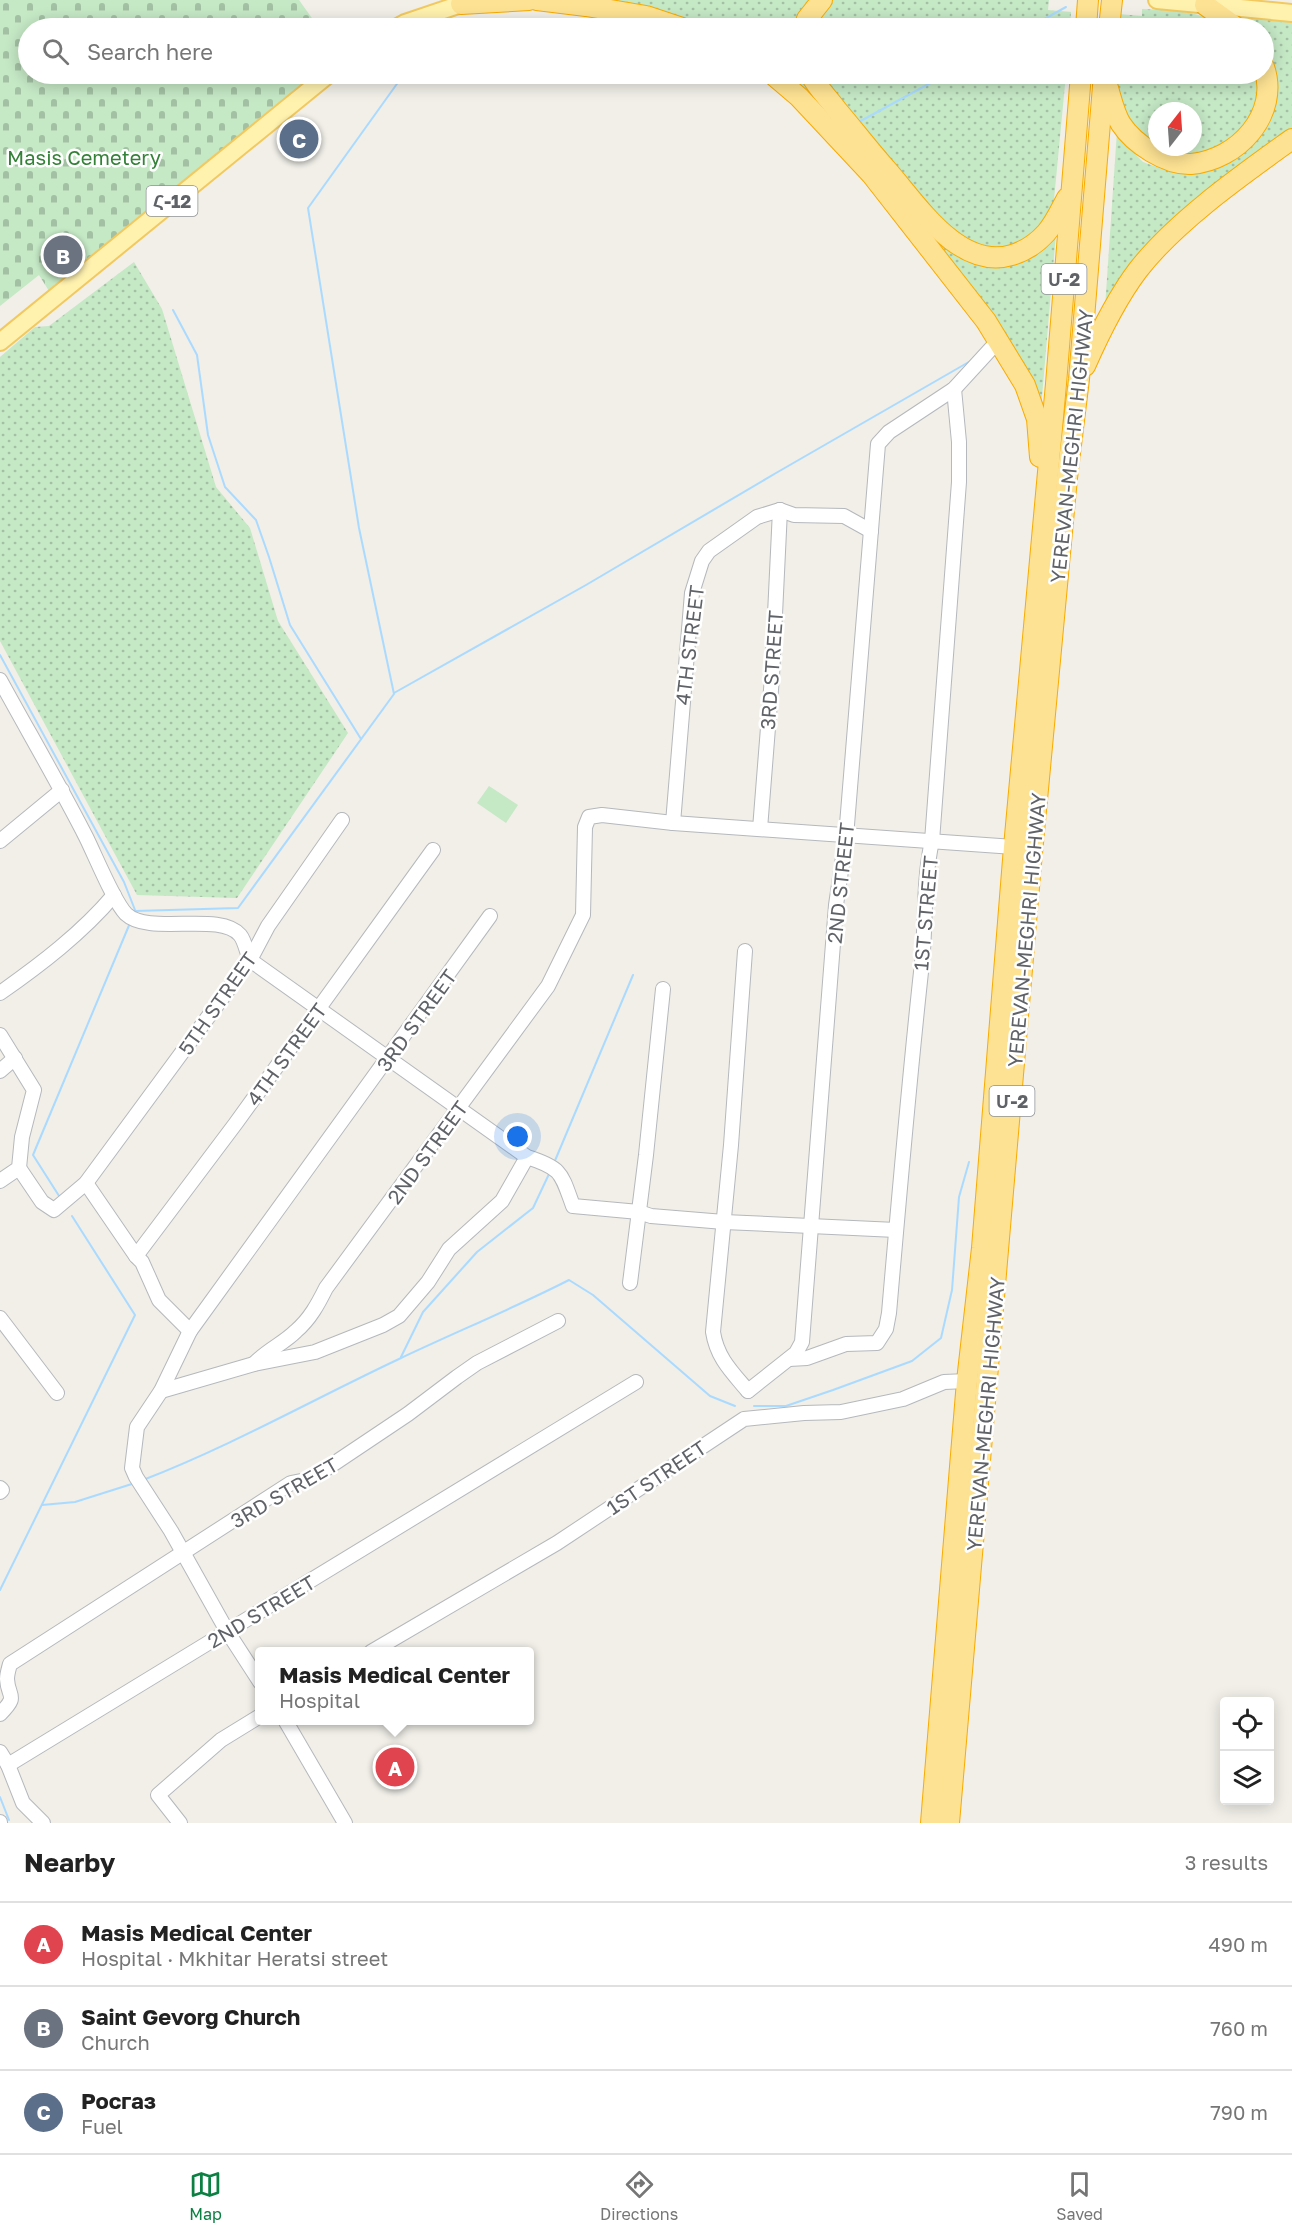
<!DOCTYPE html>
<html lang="en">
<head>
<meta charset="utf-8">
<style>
  :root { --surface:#fff; --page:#f2f2f2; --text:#222; --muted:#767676; --line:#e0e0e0; --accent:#0b8043 }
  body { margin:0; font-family:"Golos Text","Noto Sans Armenian",sans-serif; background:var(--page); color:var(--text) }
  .controls { position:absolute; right:18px; bottom:18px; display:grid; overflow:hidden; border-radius:6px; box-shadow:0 3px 15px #0003 }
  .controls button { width:54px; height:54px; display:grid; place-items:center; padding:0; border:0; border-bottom:2px solid var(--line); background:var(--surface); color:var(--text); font:30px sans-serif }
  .compass { position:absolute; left:1148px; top:102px; width:54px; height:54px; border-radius:50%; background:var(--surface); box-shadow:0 3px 15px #0003; rotate:17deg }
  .you { position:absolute; left:518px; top:1137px; width:21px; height:21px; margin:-15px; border:4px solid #fff; border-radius:50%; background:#1a73e8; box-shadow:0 0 0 9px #1a73e833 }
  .badge { display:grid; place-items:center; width:39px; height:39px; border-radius:50%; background:var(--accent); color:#fff; font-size:20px; font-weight:700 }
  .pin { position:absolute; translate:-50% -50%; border:3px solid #fff; box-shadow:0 2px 6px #0006 }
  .popup { position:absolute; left:255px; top:1647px; width:279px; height:78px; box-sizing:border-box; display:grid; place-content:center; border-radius:6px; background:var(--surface); filter:drop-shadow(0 2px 4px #0005); font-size:20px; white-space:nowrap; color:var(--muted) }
  .popup b { font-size:22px; color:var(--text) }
  .popup::after { content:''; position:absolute; left:50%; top:100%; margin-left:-12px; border:12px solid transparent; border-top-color:var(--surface) }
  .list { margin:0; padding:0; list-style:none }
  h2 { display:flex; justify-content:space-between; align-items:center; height:78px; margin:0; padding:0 24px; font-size:26px }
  h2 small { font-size:20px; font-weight:400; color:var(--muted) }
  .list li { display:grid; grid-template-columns:39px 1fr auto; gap:18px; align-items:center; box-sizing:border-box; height:84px; padding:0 24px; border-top:2px solid var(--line) }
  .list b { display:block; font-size:22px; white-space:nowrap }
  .list p { margin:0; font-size:20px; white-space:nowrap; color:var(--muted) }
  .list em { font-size:20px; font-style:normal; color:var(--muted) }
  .icon { flex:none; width:33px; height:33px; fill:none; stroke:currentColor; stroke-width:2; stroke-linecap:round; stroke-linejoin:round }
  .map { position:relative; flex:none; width:1292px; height:1823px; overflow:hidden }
  .search { position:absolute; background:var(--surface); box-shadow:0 3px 15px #0003; left:18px; right:18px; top:18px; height:66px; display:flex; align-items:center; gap:15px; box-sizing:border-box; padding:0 21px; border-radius:33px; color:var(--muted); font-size:22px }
  .sheet { height:330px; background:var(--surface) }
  nav { display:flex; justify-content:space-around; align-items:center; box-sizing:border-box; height:84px; border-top:2px solid var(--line); background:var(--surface); font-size:16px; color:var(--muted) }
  nav a { display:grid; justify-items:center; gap:3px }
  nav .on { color:var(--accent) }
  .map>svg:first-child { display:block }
  .grass { fill:url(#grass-dots); fill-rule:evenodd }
  .cemetery { fill:url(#cemetery-stones) }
  .pitch { fill:#c5e8c5 }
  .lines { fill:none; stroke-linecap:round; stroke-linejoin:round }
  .stream { stroke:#aadaff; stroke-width:2 }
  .minor-casing { stroke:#b5b8bc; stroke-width:16 }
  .major-casing { stroke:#f2c960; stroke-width:20 }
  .highway-casing { stroke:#f9ab00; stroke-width:22 }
  .minor { stroke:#fff; stroke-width:14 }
  .major { stroke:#fff2af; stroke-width:16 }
  .highway { stroke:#fde293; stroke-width:20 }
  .labels { text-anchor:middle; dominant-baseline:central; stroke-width:5; stroke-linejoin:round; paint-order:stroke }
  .shield { fill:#fff; stroke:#8f9295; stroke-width:1.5 }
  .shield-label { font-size:18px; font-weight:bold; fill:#5f6368 }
  .park-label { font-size:20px; fill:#348238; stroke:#fff }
  .street-label { font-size:20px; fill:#5f6368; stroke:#fff }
</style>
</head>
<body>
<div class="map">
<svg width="1292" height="1823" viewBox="0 0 1292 1823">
  <defs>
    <pattern id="grass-dots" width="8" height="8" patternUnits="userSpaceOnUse" patternTransform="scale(1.5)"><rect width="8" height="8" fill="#c5e8c5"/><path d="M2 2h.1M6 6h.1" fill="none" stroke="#a3c0a4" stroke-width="1.8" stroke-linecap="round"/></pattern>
    <pattern id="cemetery-stones" width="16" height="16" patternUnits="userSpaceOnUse" patternTransform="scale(1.5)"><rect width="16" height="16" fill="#c5e8c5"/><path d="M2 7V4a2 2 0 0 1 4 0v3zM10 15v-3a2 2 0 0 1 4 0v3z" fill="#a3c0a4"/></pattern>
  </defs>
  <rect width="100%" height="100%" fill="#f1efe8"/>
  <g class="grass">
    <polygon points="584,0 812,0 796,28 693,28 652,13"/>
    <polygon points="830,0 1049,0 1048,10 1071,12 1070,28 809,28"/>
    <path d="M1142 9C1172 10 1202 11 1228 28H1117L1118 14 1142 16Z"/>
    <polygon points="1241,15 1292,21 1292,131 1105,308 1117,131 1122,141 1143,162 1162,169 1193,173 1241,152 1273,73 1264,52 1264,28 1248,28"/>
    <polygon points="769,74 801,74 983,265 1056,233 1040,420 1028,384 872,176"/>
    <polygon points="818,74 1066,74 1053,210 1042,228 1021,245 990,252 955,236"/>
    <path d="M1115 74H1260C1277 160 1146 193 1117 101 1115 93 1116 82 1115 74ZM1157 111H1193V147H1157Z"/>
    <polygon points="134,262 162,309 216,487 250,528 278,621 348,733 237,898 137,895 0,641 0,357 35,327 49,326"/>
  </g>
  <polygon class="cemetery" points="0,0 299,0 319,28 28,28 28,74 320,74 108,246 76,267 49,291 39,275 0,306"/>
  <polygon class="pitch" points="489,786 518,805 506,823 477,803"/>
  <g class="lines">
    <g class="stream">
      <polyline points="1028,28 1066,7"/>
      <polyline points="857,123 947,74"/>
      <polyline points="173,310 197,355 208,435 225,487 256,520 269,557 290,625 361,739"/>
      <polyline points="0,655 124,882 135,910"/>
      <polyline points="394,693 586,585 776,473 974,359"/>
      <polyline points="135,911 238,908 394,694 359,528 308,208 404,74"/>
      <polyline points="554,1163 633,975"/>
      <polyline points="61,1199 33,1155 130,923"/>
      <polyline points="401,1357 423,1312 477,1252 533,1208 549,1174"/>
      <polyline points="754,1406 786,1406 833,1390 912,1361 941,1338 952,1290 959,1197 969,1162"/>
      <path d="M143 1480C231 1446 314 1399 399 1359 456 1332 514 1308 569 1280L593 1295 710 1396 735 1406"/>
      <polyline points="42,1505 75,1502 135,1483"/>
      <polyline points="0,1590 135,1315 72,1216"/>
      <polyline points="0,1797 9,1820"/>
    </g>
    <g class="minor-casing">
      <g id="minor">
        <polyline points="780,510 794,515 844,516 871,531"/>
        <path d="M0 680C29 733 59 784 86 837 95 855 114 902 126 914 149 936 220 911 240 935 245 941 247 953 250 960L527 1157C562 1168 561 1173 573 1206L639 1212 651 1216 724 1222 896 1230"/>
        <polyline points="673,823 692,593 702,561 709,551 757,517 780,510"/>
        <polyline points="760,829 772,677 780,510"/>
        <polyline points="0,841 62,790"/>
        <path d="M745 951 731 1145 713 1332C717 1358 732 1372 748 1391"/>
        <path d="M0 993C40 965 82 933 114 895"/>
        <polyline points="0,1035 34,1090 22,1137 19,1168 0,1181"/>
        <polyline points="0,1071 15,1058"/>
        <polyline points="19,1168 42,1202 54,1210 86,1183 250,960 268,926 342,820"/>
        <polyline points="86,1183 136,1256 142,1262 159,1300 190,1331"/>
        <polyline points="136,1256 236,1123 433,850"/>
        <polyline points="630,1283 646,1155 663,989"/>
        <polyline points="0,1318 57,1393"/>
        <path d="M789 1359 807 1358 846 1344 877 1343 886 1329 889 1313C899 1197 909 1080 922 963 926 923 923 881 932 841L959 482V442L954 389"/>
        <path d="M254 1364C267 1350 283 1344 296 1331 310 1319 318 1304 326 1288L548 986 583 915 585 827 589 817 602 815 673 823 1014 847"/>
        <polyline points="161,1391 254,1364 315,1352 383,1325 399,1316 428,1282 449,1249 502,1201 527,1157"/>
        <polyline points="748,1391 796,1353 802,1342 836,905 846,837 878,444 889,432 954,389 998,341"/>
        <polyline points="0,1488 2,1490 0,1492"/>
        <polyline points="371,1652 557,1543 744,1419 804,1413 841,1412 903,1399 944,1382 967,1381"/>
        <polyline points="260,1682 227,1631 171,1531 136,1477 132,1468 137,1427 161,1391 190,1331 490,916"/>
        <path d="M0 1714C19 1695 8 1698 7 1679 7 1674 9 1668 10 1664L291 1483 311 1479 408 1414 457 1377 477 1363 558 1321"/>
        <polyline points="285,1720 345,1823"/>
        <polyline points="0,1752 8,1765 23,1803 43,1823"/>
        <polyline points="8,1765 636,1382"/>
        <polyline points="0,1822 0,1823"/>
        <polyline points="180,1823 158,1795 221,1740 260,1716"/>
      </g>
    </g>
    <g class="major-casing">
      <g id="major">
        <polyline points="1157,0 1292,13"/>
        <polyline points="396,28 405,23 473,0"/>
        <polyline points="0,342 329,74"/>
      </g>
    </g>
    <g class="highway-casing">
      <g id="highway">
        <polyline points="537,0 586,6 646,16 682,28"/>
        <polyline points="461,4 529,0"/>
        <polyline points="1205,5 1237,28"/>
        <polyline points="804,28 807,19 822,0"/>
        <polyline points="1086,28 1088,0"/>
        <polyline points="1109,28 1112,0"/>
        <polyline points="772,74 799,97 872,175 986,321 1025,385 1037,419 1040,457"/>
        <path d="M810 74C817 87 828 98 837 110 854 130 870 151 887 170 917 204 959 271 1012 255 1025 251 1037 243 1046 233 1055 223 1061 209 1067 198"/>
        <path d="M1107 85C1111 97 1114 113 1121 124 1134 144 1166 165 1191 164 1238 160 1280 114 1264 67"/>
        <path d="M1085 366C1100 332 1116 299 1138 270 1176 221 1242 175 1292 139"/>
        <polyline points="931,1823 967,1381 982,1248 1014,847 1056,384 1081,74"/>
        <polyline points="949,1823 1031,864 1067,478 1079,379 1104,74"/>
      </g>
    </g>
    <use href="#minor" class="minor"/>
    <use href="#major" class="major"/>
    <use href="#highway" class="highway"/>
  </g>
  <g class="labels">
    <g class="shield">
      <rect x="146.5" y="186" width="51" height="30" rx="4.5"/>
      <rect x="1041.5" y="264" width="45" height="30" rx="4.5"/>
      <rect x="989.5" y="1086" width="45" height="30" rx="4.5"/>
    </g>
    <g class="shield-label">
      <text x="172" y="201">Հ-12</text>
      <text x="1064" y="279">Մ-2</text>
      <text x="1012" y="1101">Մ-2</text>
    </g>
    <g class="park-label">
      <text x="84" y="157">Masis Cemetery</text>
    </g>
    <g class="street-label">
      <text transform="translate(1071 446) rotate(-84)">YEREVAN-MEGHRI HIGHWAY</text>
      <text transform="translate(689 645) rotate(-83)">4TH STREET</text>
      <text transform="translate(771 670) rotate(-86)">3RD STREET</text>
      <text transform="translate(840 883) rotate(-84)">2ND STREET</text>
      <text transform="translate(925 913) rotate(-85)">1ST STREET</text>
      <text transform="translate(1026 930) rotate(-85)">YEREVAN-MEGHRI HIGHWAY</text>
      <text transform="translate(217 1003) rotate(-55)">5TH STREET</text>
      <text transform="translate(416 1020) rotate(-54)">3RD STREET</text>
      <text transform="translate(286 1054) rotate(-54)">4TH STREET</text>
      <text transform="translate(427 1152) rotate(-54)">2ND STREET</text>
      <text transform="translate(985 1414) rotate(-85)">YEREVAN-MEGHRI HIGHWAY</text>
      <text transform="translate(656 1477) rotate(-34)">1ST STREET</text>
      <text transform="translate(284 1492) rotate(-30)">3RD STREET</text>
      <text transform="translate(261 1611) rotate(-31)">2ND STREET</text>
    </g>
  </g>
</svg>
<div class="controls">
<button><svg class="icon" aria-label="locate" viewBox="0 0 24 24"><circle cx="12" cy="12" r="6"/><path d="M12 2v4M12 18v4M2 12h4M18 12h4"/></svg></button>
<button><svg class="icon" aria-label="layers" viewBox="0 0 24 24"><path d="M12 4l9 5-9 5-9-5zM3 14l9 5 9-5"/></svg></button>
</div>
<svg class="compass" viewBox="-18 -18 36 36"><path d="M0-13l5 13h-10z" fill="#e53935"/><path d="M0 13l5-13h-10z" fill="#767676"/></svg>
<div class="you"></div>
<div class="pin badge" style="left:395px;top:1767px;background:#e0444e">A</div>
<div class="popup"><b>Masis Medical Center</b>Hospital</div>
<div class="pin badge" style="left:63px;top:255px;background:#6b7280">B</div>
<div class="pin badge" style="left:299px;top:139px;background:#5c6f8a">C</div>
<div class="search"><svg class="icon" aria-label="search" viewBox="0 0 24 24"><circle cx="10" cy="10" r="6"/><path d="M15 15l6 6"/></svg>Search here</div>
</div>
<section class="sheet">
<h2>Nearby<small>3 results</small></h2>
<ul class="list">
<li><span class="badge" style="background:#e0444e">A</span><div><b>Masis Medical Center</b><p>Hospital · Mkhitar Heratsi street</p></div><em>490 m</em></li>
<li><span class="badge" style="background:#6b7280">B</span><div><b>Saint Gevorg Church</b><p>Church</p></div><em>760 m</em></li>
<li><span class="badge" style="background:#5c6f8a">C</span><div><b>Росгаз</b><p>Fuel</p></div><em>790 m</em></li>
</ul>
</section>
<nav>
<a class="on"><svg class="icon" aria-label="map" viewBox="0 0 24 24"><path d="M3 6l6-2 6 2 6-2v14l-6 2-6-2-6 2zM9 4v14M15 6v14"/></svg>Map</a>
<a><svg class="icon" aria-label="directions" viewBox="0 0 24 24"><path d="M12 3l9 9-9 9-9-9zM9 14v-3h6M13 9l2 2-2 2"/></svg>Directions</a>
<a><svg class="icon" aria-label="saved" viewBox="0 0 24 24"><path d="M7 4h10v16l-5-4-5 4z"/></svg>Saved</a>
</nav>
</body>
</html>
